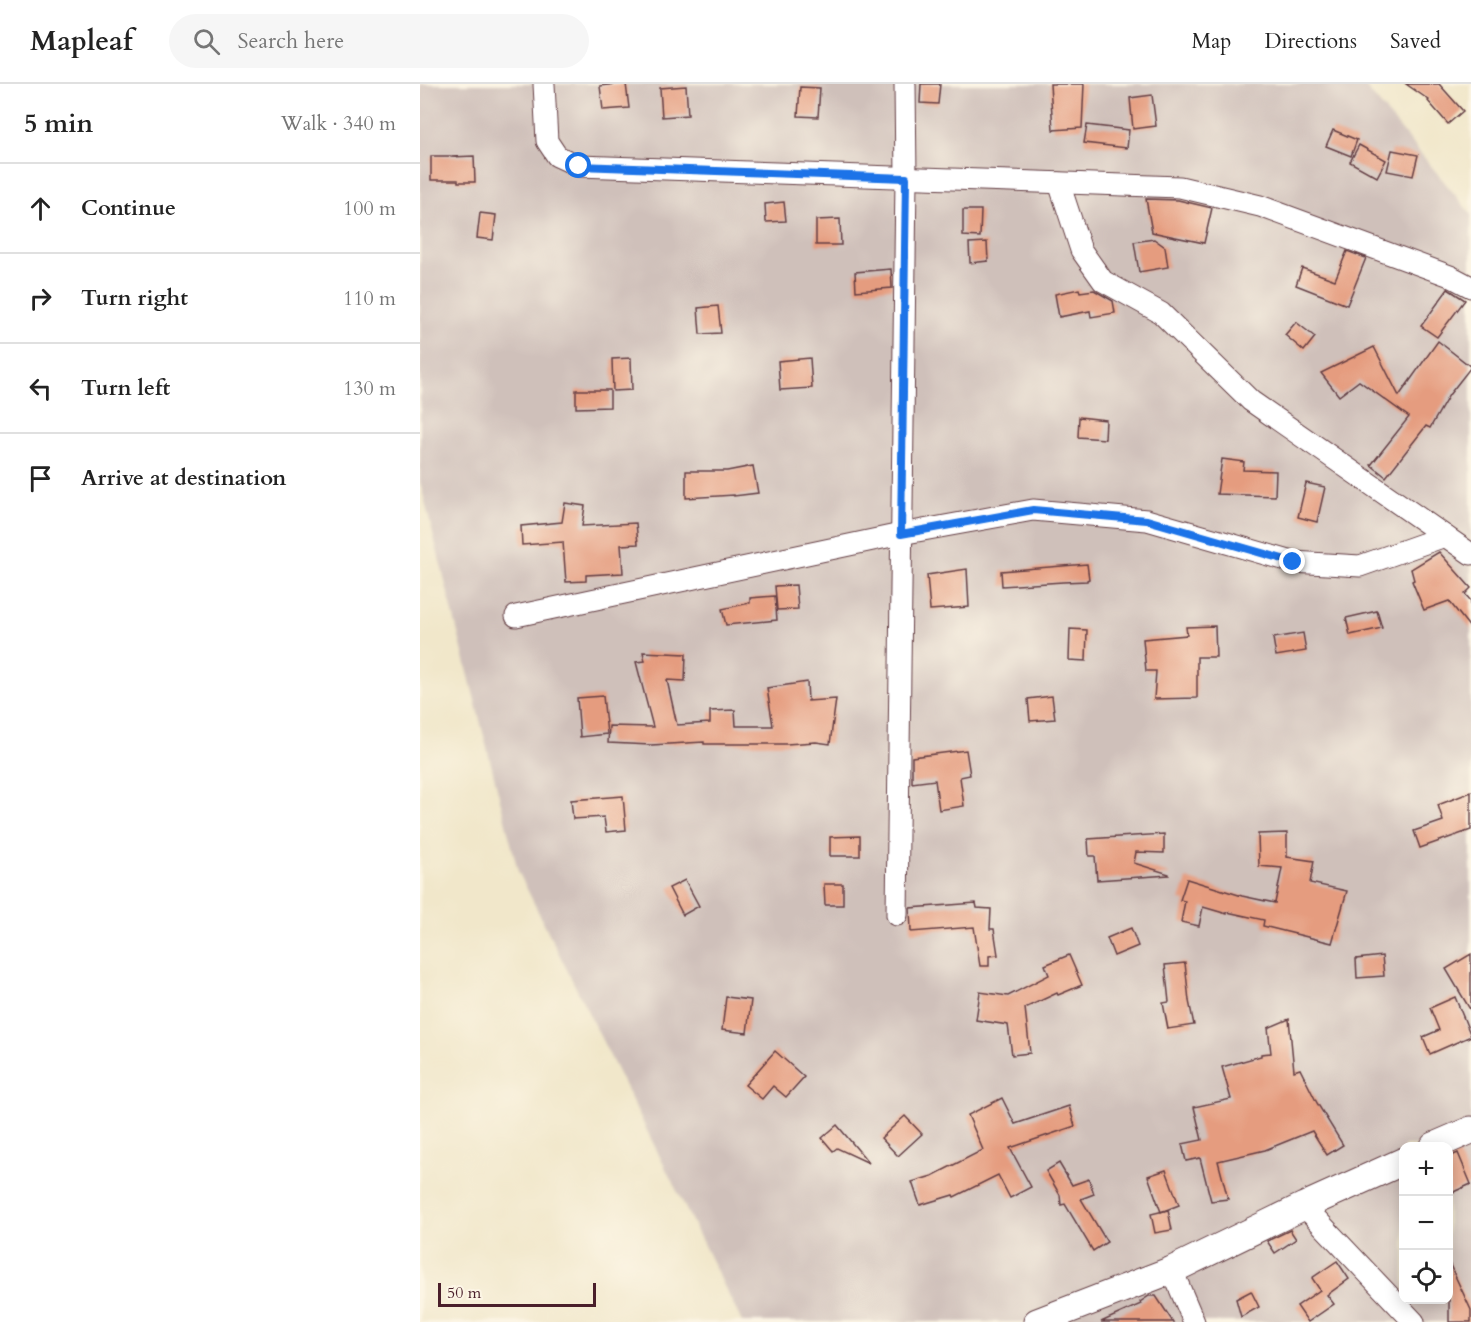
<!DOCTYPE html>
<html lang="en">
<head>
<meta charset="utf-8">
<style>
  :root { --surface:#fff; --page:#f6f6f6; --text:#222; --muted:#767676; --line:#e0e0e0 }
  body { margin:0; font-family:Cardo,serif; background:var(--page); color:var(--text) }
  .controls { position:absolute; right:18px; bottom:18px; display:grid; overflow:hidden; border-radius:12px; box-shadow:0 3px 15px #0003 }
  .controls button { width:54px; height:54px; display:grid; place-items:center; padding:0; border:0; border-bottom:2px solid var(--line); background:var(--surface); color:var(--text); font:30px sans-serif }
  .scale { position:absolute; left:18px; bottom:15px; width:158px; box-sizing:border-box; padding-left:6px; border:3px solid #4a1f2b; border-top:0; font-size:16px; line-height:21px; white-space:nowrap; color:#4a1f2b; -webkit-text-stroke:4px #fcf5e5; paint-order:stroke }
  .stop { position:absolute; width:18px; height:18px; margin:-14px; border:4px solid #1a73e8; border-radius:50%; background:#fff }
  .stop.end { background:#1a73e8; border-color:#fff; box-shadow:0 2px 6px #0008 }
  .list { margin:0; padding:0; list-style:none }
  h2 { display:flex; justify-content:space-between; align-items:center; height:78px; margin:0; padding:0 24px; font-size:26px }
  h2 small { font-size:20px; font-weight:400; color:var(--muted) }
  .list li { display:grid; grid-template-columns:39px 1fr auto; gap:18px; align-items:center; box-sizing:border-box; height:90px; padding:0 24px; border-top:2px solid var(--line) }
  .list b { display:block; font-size:22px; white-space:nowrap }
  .list em { font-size:20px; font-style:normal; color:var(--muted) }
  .icon { flex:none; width:33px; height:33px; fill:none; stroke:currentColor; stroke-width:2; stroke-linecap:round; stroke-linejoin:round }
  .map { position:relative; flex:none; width:1051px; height:1238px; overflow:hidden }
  header { display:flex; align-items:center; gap:36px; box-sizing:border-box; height:84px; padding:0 30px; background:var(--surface); border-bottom:2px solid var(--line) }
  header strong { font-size:28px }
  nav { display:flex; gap:33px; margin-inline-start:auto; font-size:21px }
  .search { width:420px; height:54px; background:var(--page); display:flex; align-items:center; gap:15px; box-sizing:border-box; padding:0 21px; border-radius:33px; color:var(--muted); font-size:22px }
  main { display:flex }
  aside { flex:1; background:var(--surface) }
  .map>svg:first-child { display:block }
  .industrial { fill:#cfc0ba; fill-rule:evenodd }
  .building { fill:#e59c7f }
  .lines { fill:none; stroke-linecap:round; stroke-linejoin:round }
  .minor-casing { stroke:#633d43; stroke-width:23 }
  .tertiary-casing { stroke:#633d43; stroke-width:29 }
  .minor { stroke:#fff; stroke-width:21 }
  .tertiary { stroke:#fff; stroke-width:27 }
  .route { stroke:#1a73e8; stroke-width:8 }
</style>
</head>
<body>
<header>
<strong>Mapleaf</strong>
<div class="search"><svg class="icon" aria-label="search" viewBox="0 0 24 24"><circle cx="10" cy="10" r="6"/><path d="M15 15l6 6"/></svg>Search here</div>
<nav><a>Map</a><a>Directions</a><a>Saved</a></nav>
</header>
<main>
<aside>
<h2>5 min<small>Walk · 340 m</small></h2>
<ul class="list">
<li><svg class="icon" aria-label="ahead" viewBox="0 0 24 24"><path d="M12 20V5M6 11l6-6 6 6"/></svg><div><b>Continue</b></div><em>100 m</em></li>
<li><svg class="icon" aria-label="right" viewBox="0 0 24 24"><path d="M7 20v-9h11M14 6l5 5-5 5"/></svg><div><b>Turn right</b></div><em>110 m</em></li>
<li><svg class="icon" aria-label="left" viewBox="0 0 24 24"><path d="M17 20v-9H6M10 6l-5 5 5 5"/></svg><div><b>Turn left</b></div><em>130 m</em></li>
<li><svg class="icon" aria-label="arrive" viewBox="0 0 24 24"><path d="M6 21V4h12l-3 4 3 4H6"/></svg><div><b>Arrive at destination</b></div></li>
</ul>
</aside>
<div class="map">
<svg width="1051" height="1238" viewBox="0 0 1051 1238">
  <rect width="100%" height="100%" fill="#fcf5e5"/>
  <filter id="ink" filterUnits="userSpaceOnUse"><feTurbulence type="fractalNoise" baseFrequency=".0167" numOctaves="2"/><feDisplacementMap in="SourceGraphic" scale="12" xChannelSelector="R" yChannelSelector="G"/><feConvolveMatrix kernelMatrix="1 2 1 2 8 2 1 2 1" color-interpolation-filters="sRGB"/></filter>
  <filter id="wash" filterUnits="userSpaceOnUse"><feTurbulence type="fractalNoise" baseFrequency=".008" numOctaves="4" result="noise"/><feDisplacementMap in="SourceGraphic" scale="24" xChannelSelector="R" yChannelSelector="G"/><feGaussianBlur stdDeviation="1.35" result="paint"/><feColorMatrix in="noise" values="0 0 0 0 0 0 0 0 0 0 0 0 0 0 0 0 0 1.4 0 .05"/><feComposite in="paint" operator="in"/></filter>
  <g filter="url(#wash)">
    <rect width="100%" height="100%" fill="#f1e7ca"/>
    <path class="industrial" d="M0 0H943L1051 130V1238H322L98 787 0 398ZM984 1062H1028V1216H984Z"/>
    <g id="blocks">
      <g class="building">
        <polygon points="196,0 206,0 209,24 183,26 180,2"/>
        <polygon points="501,0 520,0 518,20 500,19"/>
        <polygon points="630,0 664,0 662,44 633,46"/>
        <polygon points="986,0 1019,0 1043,27 1028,40 1008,17 1009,16"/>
        <polygon points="266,2 268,31 242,33 240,4"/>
        <polygon points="380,3 400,4 398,33 378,32"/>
        <polygon points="732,11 736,42 713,45 710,14"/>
        <polygon points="667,41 709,46 707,64 664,59"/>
        <polygon points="913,46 937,56 931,72 906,62"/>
        <polygon points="939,61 966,76 957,93 930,78"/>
        <polygon points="972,66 998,71 993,92 967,87"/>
        <polygon points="11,72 31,72 31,73 54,72 55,98 38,98 38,96 11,96"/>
        <polygon points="726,115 758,116 792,124 784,159 732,148"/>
        <polygon points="364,118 366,137 346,138 345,120"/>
        <polygon points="543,126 561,126 560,153 543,152"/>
        <polygon points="60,129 76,131 73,156 57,154"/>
        <polygon points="420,135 421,161 396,161 396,136"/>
        <polygon points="734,155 745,163 748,183 719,188 714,158"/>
        <polygon points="567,158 568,177 550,179 549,159"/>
        <polygon points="927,167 946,174 927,221 876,201 882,184 915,196"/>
        <polygon points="471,185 472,204 436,207 435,188"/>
        <polygon points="659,205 660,208 674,206 693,217 695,229 671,233 670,227 639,233 635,210"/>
        <polygon points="1028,205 1045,216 1017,253 1001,242"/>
        <polygon points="298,222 301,249 280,250 278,224"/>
        <polygon points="876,238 895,253 884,267 865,251"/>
        <polygon points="1018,257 1051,283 1029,311 1010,344 1006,342 966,393 951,381 989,333 939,297 919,312 901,289 954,263 979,312"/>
        <polygon points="211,274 212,306 193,307 192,275"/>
        <polygon points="390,274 392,304 360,306 358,277"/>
        <polygon points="156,306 190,306 190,323 156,324"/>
        <polygon points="659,333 686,336 685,355 658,353"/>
        <polygon points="802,375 824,378 823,386 856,387 855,412 797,410"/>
        <polygon points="333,382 338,409 314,412 314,411 266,414 266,387 307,387"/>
        <polygon points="886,399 905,403 897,438 878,433"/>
        <polygon points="145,419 165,422 162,442 216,439 218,460 201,461 203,489 166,491 166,497 146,498 143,458 102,461 101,442 142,438"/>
        <polygon points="1019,468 1051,504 1045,510 1051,517 1051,545 1029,517 1004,526 992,497 994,496 991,485"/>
        <polygon points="667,480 669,495 667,496 667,497 643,498 582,502 581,487"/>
        <polygon points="547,485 549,523 510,526 507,491"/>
        <polygon points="376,501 378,525 357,526 355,502"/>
        <polygon points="355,512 357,536 306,541 302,525 330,519 330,514"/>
        <polygon points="957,527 962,544 930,551 926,534"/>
        <polygon points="795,542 796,573 777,573 777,614 734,615 736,587 726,587 723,555 767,551 766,543"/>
        <polygon points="650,545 667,546 666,577 649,576"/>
        <polygon points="883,549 886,567 856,572 853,554"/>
        <polygon points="223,568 266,570 265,597 247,596 257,641 290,639 290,627 315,626 316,642 353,642 347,604 387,598 388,617 416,615 410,660 396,658 366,660 284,660 284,658 231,661 188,659 189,642 233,643 216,578 225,577"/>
        <polygon points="183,612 187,650 160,653 157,614"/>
        <polygon points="632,612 635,635 610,637 608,615"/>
        <polygon points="546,666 550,691 540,693 544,722 519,726 515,696 492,699 492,673"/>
        <polygon points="1051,708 1051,746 1000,764 994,747 1023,737 1018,721"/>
        <polygon points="203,712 206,746 186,748 184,733 153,735 151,716"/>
        <polygon points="867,749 867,773 894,777 890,799 927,807 912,859 843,842 844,836 807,828 807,830 783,823 779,842 761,838 765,817 760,816 767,795 822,812 855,819 862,784 839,782 838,750"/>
        <polygon points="744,750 744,769 716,768 714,779 749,790 749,791 677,796 675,772 669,772 668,755"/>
        <polygon points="440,752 440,772 410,772 410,753"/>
        <polygon points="265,796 279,822 263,831 249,804"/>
        <polygon points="404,800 423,800 423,821 405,821"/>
        <polygon points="556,819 557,824 571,825 570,845 574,845 578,871 569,872 569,882 560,882 554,843 491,848 490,824"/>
        <polygon points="711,844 718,862 694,872 687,854"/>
        <polygon points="1051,870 1051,927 1026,885"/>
        <polygon points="649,871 662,901 638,911 637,909 605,924 610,969 592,971 588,941 556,936 560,908 588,912 629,891 625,881"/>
        <polygon points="962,872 964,892 937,894 936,875"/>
        <polygon points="765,879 769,917 774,941 748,945 743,919 749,918 745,881"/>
        <polygon points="306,913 331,916 327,949 302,946"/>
        <polygon points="1035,913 1051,952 1010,970 1003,953 1019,946 1010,924"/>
        <polygon points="869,935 874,987 880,985 897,1019 923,1061 907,1071 892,1047 845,1066 798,1077 808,1115 791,1117 780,1074 766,1077 762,1060 782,1056 774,1023 811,1015 802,983 841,972 841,970 851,969 848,944"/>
        <polygon points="355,967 384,993 366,1013 353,1002 342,1015 325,1001"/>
        <polygon points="582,1014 595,1040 649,1022 655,1042 590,1064 611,1103 590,1114 578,1091 534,1113 533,1111 500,1121 492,1098 512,1092 563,1066 548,1031"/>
        <polygon points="485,1032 502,1050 478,1072 461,1054"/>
        <polygon points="417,1041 449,1079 417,1064 413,1067 402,1054"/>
        <polygon points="1038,1069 1051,1100 1029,1110 1029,1073"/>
        <polygon points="639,1079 652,1101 669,1095 674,1110 661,1115 687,1158 673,1167 645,1120 641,1121 640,1111 626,1087"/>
        <polygon points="746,1086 759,1121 741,1128 728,1092"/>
        <polygon points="748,1126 752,1146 735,1149 731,1130"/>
        <polygon points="870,1146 876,1155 855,1169 847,1157"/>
        <polygon points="917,1177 929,1195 907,1211 914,1220 888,1238 877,1222 900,1206 892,1194"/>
        <polygon points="1029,1179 1051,1226 1051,1238 1029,1238"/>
        <polygon points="831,1207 839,1223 821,1233 816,1215"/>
        <polygon points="729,1212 736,1212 753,1238 681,1238 721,1220 720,1218"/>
      </g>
    </g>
  </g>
  <g filter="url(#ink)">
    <use href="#blocks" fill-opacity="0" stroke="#633d43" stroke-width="1.5"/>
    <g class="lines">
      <g class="minor-casing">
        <g id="minor">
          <polyline points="124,0 127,57 137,72 159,82 760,103 840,122 1030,192 1051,203"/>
          <polyline points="639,99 661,166 683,197 741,229 831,317 1051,470"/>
          <polyline points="96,532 481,450 613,426 727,436 873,478 940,482 1025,452"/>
          <polyline points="477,831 486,94 485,0"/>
          <polyline points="884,1122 994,1238"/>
          <polyline points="752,1186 774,1238"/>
        </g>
      </g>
      <g class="tertiary-casing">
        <g id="tertiary">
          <polyline points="1014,1062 1051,1046"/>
          <polyline points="617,1238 752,1186 884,1122 984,1077"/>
        </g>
      </g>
      <use href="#minor" class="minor"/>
      <use href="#tertiary" class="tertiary"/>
    </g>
  </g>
  <g class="lines" filter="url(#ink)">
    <polyline class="route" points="159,82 486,94 481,450 613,426 727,436 873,478"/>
  </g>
</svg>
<div class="controls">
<button>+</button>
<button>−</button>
<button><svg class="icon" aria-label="locate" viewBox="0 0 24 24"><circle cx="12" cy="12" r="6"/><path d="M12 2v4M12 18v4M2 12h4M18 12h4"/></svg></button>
</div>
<div class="scale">50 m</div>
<div class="stop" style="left:159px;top:82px"></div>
<div class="stop end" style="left:873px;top:478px"></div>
</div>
</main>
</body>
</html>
